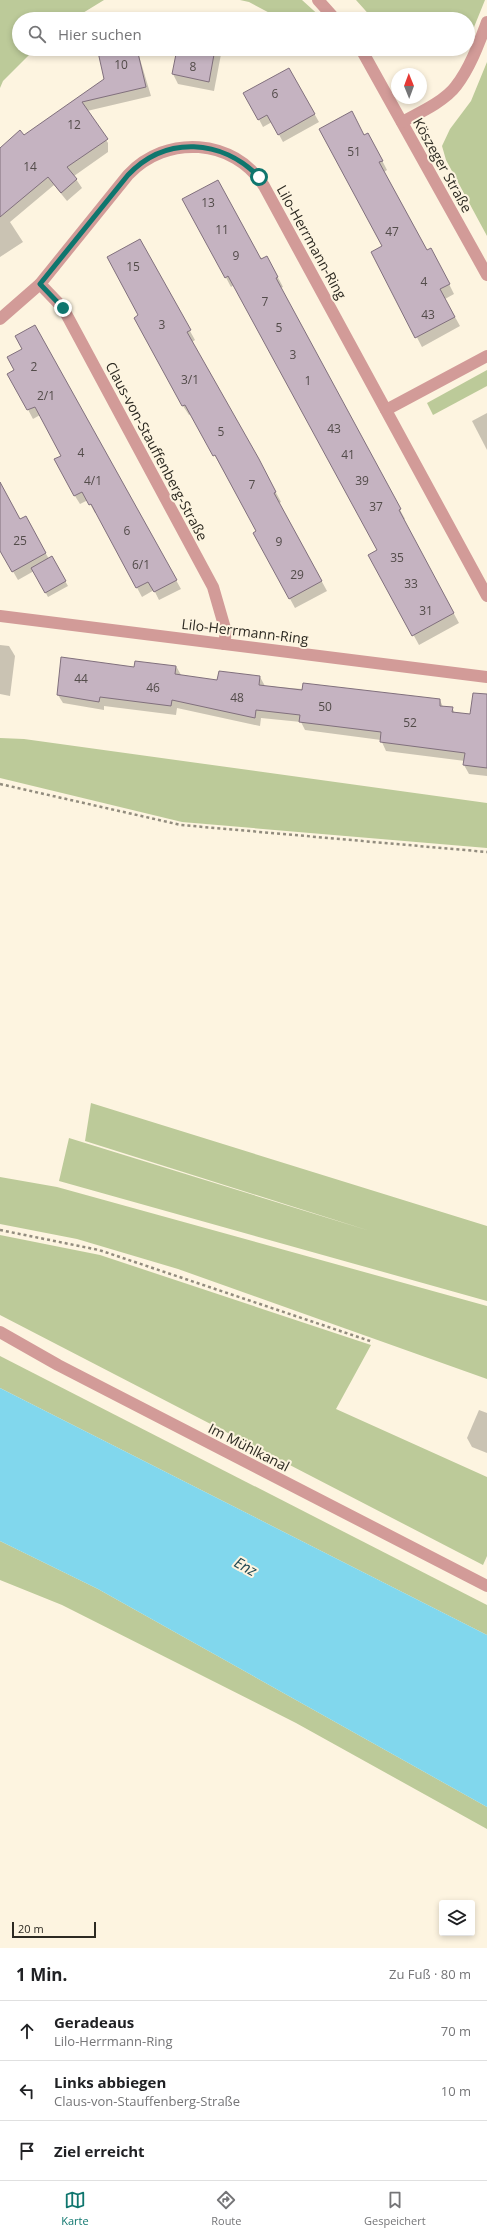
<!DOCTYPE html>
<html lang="de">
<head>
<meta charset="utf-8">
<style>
  :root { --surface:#fff; --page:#f2f2f2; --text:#202124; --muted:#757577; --line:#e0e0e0; --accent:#0f766e }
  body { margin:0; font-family:"Open Sans",sans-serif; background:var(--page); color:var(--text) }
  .controls { position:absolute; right:12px; bottom:12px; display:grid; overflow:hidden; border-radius:4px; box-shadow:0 2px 6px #0003 }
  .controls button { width:36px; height:36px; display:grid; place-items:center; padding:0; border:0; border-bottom:1px solid var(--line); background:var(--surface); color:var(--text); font:20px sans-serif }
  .compass { position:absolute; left:391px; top:68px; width:36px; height:36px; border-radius:50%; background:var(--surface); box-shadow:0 2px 6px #0003; rotate:359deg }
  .scale { position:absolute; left:12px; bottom:10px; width:84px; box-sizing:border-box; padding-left:4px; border:2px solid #2d2a22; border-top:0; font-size:11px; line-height:14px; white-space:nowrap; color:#2d2a22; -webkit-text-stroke:3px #fdf4e0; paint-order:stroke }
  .stop { position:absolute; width:12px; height:12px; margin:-9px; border:3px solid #0f766e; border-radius:50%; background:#fff }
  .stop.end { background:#0f766e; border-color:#fff; box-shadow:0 1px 4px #0008 }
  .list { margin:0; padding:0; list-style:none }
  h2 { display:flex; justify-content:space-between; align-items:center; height:52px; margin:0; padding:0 16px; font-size:17px }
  h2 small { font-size:13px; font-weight:400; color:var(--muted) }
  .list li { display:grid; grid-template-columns:26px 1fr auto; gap:12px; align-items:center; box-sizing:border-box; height:60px; padding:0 16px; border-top:1px solid var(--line) }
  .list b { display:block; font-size:15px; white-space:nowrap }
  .list p { margin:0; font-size:13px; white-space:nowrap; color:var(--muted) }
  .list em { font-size:13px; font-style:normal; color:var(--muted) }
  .icon { flex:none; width:22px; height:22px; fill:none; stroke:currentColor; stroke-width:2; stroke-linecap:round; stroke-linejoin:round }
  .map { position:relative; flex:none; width:487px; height:1948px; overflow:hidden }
  .search { position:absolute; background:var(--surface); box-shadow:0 2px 6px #0003; left:12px; right:12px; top:12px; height:44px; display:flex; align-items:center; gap:10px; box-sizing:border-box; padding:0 14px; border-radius:22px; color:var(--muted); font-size:15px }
  .sheet { height:232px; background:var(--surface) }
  nav { display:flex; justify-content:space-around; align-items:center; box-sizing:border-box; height:56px; border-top:1px solid var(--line); background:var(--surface); font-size:11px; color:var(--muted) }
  nav a { display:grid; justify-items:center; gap:2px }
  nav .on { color:var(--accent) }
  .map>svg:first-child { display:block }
  .green { fill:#bcca99 }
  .water { fill:#81d7ed }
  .shadow { fill:#0003 }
  .building { fill:#c5b3c1; stroke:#81707d }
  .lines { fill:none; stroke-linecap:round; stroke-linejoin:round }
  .path { stroke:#928c7e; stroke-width:2.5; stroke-dasharray:3 3; stroke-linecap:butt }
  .minor { stroke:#d29b98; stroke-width:12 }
  .route { stroke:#0f766e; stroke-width:5 }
  .labels { text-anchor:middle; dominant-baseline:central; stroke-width:4; stroke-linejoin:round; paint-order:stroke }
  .number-label { font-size:12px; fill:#534c4a }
  .street-label { font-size:14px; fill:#2d2a22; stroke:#fdf4e0 }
  .water-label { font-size:15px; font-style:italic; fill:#234a54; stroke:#fdf4e0 }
</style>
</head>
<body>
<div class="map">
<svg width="487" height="1948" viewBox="0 0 487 1948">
  <rect width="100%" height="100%" fill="#fdf4e0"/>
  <g class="green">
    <polygon points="0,0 104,0 73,19 19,19 19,49 35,49 3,81 0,88"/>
    <polygon points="240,0 302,0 323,19 281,19 249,2"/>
    <polygon points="356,0 485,0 472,32 468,31 468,19 373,19"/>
    <polygon points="487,62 487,236 446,160 442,146 450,129 471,101"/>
    <polygon points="487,370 487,386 433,415 427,403"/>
    <polygon points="0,738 24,739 487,803 487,848 182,822 0,778"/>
    <polygon points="91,1103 487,1226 487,1301 59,1181 69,1138 370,1231 85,1141"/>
    <polygon points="0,1177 57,1187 487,1306 487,1379 178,1269 77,1239 0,1224"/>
    <polygon points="0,1235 100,1255 371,1345 336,1409 487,1477 487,1556 483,1565 0,1315"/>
    <polygon points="0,1356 487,1605 487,1635 0,1388"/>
    <polygon points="0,1541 98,1589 487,1807 487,1829 296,1723 62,1605 0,1580"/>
  </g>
  <polygon class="water" points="0,1388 487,1635 487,1807 98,1589 0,1541"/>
  <g class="shadow">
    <polygon points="115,49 137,49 151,96 87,111 108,143 108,152 74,176 82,188 67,201 54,185 10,222 23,242 0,257 0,149 24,136 105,79"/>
    <polygon points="178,49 222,49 214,91 178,84 173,74"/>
    <polygon points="289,69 319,122 283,142 272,122 263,127 245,93"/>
    <polygon points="364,136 373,143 387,170 384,172 427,251 436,258 454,294 445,299 460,326 422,347 372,252 383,247"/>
    <polygon points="184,199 272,266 283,287 280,288 405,519 403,520 459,623 419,645 370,556 379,551 234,285 231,287"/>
    <polygon points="139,240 195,340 192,342 264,470 281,502 279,503 327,591 295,608 254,533 258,531 191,414 189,415 183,406 135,318 140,315"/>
    <polygon points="34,326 181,589 159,600 154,590 142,597 96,512 95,513 88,500 80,504 75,496 56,460 63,456 40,415 33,419 9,374 16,371"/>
    <polygon points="487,413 487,450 472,421"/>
    <polygon points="0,484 20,520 25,517 49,559 51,557 68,586 48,597 34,571 18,580 0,549"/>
    <polygon points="0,645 9,646 15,656 10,696 0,694"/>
    <polygon points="176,666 181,675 218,681 260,677 265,686 440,700 443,707 452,708 455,713 487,716 487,776 469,774 464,765 465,761 386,751 381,740 305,730 301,722 261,718 260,726 177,708 176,715 104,706 104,710 63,703 58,695 135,668"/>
    <polygon points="479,1410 487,1413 487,1453 472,1447 467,1438"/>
  </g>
  <g class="building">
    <polygon points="111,49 137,49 146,87 82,102 108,139 67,167 77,179 61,193 48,177 0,217 0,148 20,130 24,135 104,79 98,52"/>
    <polygon points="177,49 215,49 209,82 172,74"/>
    <polygon points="289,68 315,114 278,135 267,115 258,120 243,93"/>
    <polygon points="352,111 364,135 368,133 383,161 379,162 427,250 431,248 450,284 440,289 455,317 415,338 371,252 382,246 319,129"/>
    <polygon points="218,180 261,259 267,256 278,277 276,278 401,509 399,510 454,613 412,636 368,555 377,550 228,276 225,278 182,199"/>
    <polygon points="140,239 191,330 187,332 259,459 276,492 274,493 322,581 289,599 253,533 256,531 215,455 213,456 185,405 182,406 134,318 138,315 107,257"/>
    <polygon points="35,325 177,580 154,592 148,582 136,588 91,504 89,505 82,492 74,496 54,459 61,456 35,407 27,410 7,374 14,370 7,357 22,349 15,336"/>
    <polygon points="0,482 20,519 26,516 46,553 12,572 0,551"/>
    <polygon points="52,556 66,581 45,593 31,568"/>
    <polygon points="61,657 134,667 135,661 176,666 175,674 217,680 219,671 260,676 259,685 302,690 303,683 440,699 440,706 453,707 452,712 470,714 473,693 487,694 487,768 463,765 465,753 380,742 381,732 299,722 300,715 256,710 255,718 172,700 171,706 100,697 99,702 57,695"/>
  </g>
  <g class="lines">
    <g class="path">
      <polyline points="0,784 181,825 487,852"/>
      <polyline points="0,1230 99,1250 373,1342"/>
    </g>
    <g class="minor">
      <polyline points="318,0 335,19"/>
      <polyline points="361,49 487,275"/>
      <path d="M402 122C419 113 445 101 456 86 470 68 479 43 487 22"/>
      <polyline points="40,284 63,308 213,587 226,632 224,644"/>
      <path d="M0 319 40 284 128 175C166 134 234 138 264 186L487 596"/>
      <polyline points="386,410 487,356"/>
      <polyline points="0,616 487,677"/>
      <polyline points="0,1332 58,1365 487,1586"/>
    </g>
  </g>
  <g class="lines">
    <path class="route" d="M63 308 40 284 128 175C166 135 222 139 259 177"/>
  </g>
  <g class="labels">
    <g class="number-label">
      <text x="121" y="64">10</text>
      <text x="193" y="66">8</text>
      <text x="275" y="93">6</text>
      <text x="74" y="124">12</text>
      <text x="354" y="151">51</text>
      <text x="30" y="166">14</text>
      <text x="208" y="202">13</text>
      <text x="222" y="229">11</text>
      <text x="392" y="231">47</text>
      <text x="236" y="255">9</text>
      <text x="133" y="266">15</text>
      <text x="424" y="281">4</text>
      <text x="265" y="301">7</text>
      <text x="428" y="314">43</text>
      <text x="162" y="324">3</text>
      <text x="279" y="327">5</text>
      <text x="293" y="354">3</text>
      <text x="34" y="366">2</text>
      <text x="190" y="379">3/1</text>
      <text x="308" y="380">1</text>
      <text x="46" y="395">2/1</text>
      <text x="334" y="428">43</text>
      <text x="221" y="431">5</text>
      <text x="81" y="452">4</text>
      <text x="348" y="454">41</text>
      <text x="93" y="480">4/1</text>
      <text x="362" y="480">39</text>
      <text x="252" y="484">7</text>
      <text x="376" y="506">37</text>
      <text x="127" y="530">6</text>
      <text x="20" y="540">25</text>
      <text x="279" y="541">9</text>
      <text x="397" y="557">35</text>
      <text x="141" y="564">6/1</text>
      <text x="297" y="574">29</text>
      <text x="411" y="583">33</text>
      <text x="426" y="610">31</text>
      <text x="81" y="678">44</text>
      <text x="153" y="687">46</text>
      <text x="237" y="697">48</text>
      <text x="325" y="706">50</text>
      <text x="410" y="722">52</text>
    </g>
    <g class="street-label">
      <text transform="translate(443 165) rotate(61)">Köszeger Straße</text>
      <text transform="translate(312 242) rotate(61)">Lilo-Herrmann-Ring</text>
      <text transform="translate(157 451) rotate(62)">Claus-von-Stauffenberg-Straße</text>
      <text transform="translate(245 631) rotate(7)">Lilo-Herrmann-Ring</text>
      <text transform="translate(249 1447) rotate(27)">Im Mühlkanal</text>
    </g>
    <g class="water-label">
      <text transform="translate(246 1566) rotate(29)">Enz</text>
    </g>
  </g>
</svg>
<div class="controls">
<button><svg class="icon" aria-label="layers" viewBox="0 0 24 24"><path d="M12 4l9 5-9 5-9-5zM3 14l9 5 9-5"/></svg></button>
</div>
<svg class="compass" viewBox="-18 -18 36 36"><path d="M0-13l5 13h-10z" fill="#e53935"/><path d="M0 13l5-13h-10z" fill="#757577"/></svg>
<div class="scale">20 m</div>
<div class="stop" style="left:259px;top:177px"></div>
<div class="stop end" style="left:63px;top:308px"></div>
<div class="search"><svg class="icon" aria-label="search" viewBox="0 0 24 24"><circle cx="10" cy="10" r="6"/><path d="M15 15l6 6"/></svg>Hier suchen</div>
</div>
<section class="sheet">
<h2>1 Min.<small>Zu Fuß · 80 m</small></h2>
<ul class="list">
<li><svg class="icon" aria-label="ahead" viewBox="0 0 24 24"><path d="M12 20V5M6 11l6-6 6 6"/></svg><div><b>Geradeaus</b><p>Lilo-Herrmann-Ring</p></div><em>70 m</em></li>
<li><svg class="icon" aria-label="left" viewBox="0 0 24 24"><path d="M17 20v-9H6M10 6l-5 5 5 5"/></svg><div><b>Links abbiegen</b><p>Claus-von-Stauffenberg-Straße</p></div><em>10 m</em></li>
<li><svg class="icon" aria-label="arrive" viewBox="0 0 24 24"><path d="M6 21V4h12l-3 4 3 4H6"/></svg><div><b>Ziel erreicht</b></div></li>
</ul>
</section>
<nav>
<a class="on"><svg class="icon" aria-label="map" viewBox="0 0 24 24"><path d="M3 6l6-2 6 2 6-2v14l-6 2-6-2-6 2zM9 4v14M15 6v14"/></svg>Karte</a>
<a><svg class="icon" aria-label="directions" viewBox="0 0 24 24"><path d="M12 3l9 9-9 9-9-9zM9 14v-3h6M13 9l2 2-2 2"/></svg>Route</a>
<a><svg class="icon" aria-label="saved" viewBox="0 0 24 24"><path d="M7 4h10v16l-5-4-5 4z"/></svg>Gespeichert</a>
</nav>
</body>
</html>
